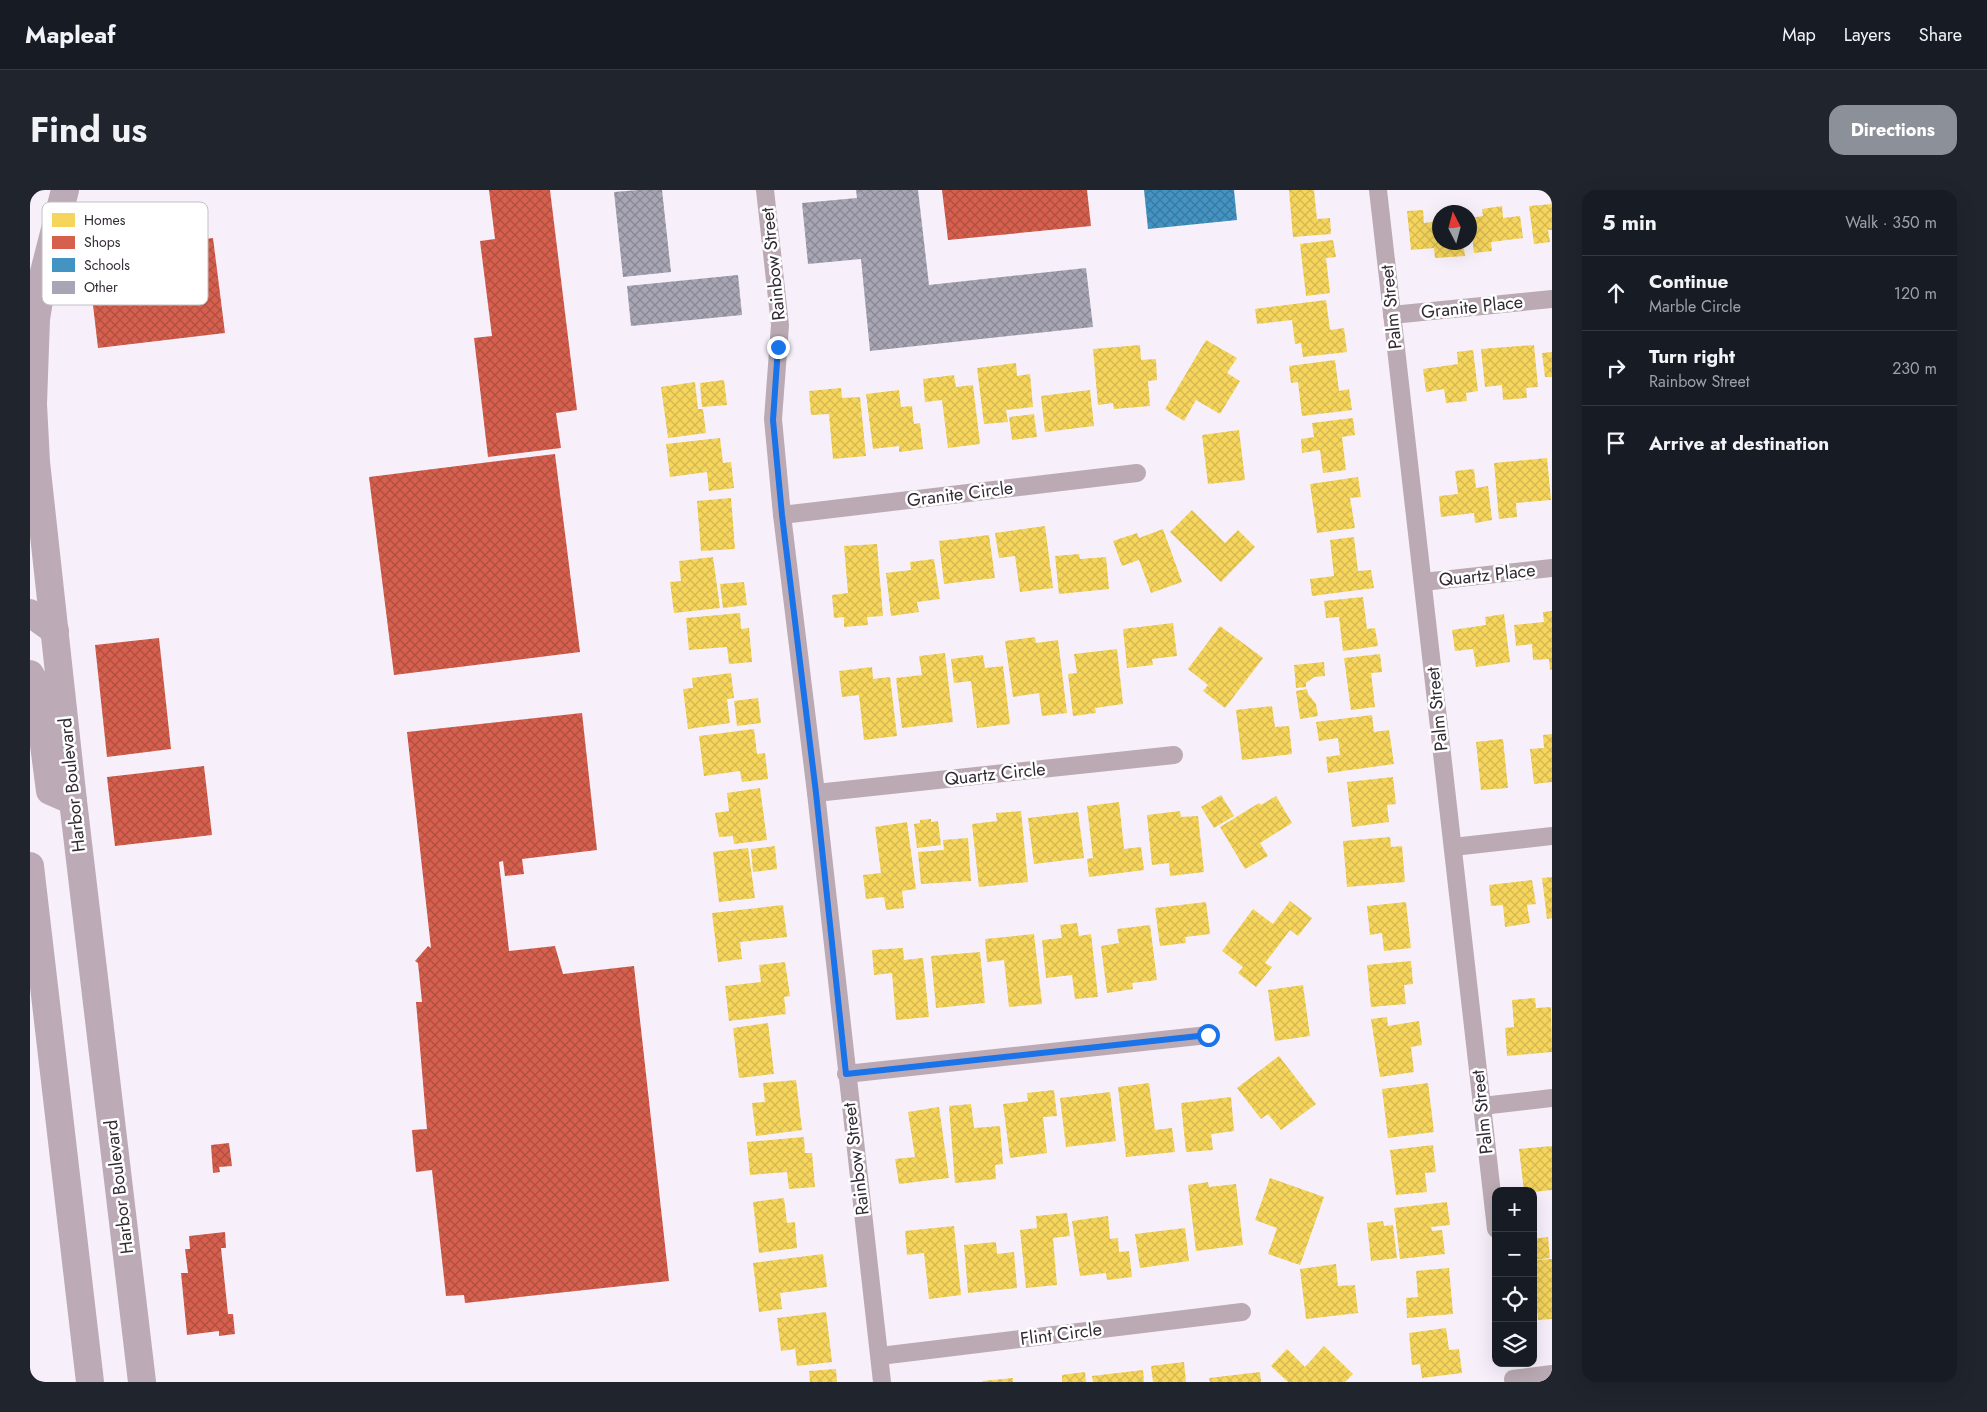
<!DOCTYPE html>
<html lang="en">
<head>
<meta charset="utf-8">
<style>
  :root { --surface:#171b24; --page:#20242c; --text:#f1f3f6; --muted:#9ea1a6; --line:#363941; --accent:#8c9099 }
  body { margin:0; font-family:Jost,sans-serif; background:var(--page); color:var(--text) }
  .controls { position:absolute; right:15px; bottom:15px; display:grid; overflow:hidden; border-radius:10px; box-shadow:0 5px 20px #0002 }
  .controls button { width:45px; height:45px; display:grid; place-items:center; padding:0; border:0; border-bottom:1px solid var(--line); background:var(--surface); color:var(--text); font:25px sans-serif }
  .compass { position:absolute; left:1402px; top:15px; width:45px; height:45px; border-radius:50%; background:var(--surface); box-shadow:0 5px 20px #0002; rotate:354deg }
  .stop { position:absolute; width:15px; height:15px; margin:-11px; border:4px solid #1a73e8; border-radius:50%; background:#fff }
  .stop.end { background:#1a73e8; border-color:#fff; box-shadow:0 1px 5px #0008 }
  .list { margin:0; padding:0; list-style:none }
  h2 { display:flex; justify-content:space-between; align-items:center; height:65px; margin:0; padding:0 20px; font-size:21px }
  h2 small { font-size:16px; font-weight:400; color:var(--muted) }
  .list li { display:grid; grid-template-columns:32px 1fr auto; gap:15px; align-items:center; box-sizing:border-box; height:75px; padding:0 20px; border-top:1px solid var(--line) }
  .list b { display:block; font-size:19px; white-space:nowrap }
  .list p { margin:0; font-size:16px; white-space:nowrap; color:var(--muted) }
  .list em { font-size:16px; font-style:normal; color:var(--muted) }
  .icon { flex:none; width:28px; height:28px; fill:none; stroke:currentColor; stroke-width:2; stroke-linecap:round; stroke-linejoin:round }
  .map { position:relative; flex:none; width:1522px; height:1192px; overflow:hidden; border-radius:15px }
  header { display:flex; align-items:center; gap:30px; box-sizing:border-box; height:70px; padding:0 25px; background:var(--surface); border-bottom:1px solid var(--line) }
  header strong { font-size:24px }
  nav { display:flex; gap:28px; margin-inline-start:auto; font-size:18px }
  .intro { display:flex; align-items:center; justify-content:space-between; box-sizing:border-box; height:120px; padding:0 30px }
  h1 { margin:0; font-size:35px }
  .button { padding:12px 22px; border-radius:15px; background:var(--accent); color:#fff; font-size:18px; font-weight:700 }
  main { display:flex; gap:30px; padding:0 30px }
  aside { flex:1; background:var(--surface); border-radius:15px; box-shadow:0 5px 20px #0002 }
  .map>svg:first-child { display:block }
  .homes { fill:url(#homes-cross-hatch) }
  .shops { fill:url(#shops-cross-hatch) }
  .schools { fill:url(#schools-cross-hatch) }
  .building { fill:url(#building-cross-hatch) }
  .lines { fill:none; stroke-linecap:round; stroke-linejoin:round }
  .minor { stroke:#bbaab3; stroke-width:18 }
  .primary { stroke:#bcabb6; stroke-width:28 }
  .route { stroke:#1a73e8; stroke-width:6 }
  .labels { text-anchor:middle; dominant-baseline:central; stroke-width:5; stroke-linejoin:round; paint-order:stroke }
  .street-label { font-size:18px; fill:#322a34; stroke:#fff }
  .key { fill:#fff; stroke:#c2bfc2; stroke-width:1 }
  .key-label { font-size:14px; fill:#322a34 }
</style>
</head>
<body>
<header>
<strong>Mapleaf</strong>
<nav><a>Map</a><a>Layers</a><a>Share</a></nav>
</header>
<div class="intro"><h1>Find us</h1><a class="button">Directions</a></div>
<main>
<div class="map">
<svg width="1522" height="1192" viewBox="0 0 1522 1192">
  <defs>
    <pattern id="homes-cross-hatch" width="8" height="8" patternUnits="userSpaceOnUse" patternTransform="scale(1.25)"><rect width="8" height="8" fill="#f6d55c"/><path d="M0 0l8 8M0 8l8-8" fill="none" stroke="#d3b751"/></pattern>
    <pattern id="shops-cross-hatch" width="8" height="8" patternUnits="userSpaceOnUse" patternTransform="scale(1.25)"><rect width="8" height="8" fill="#d6604d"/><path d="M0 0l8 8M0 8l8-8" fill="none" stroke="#ae4f41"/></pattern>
    <pattern id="schools-cross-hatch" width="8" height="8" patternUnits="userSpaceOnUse" patternTransform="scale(1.25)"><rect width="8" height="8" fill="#4393c3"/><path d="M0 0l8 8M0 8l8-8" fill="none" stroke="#39789f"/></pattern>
    <pattern id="building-cross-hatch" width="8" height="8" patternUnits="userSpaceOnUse" patternTransform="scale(1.25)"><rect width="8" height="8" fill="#a8a5b4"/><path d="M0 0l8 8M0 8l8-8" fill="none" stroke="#898793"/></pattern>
  </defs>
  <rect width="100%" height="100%" fill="#f7f0fa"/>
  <g class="homes">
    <polygon points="1259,0 1284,0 1287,29 1300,28 1301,44 1263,47"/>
    <polygon points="1522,14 1522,40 1518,40 1520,52 1504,54 1499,16"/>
    <polygon points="1472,16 1473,28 1490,26 1493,48 1461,52 1462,61 1444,63 1440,28 1453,26 1452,19"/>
    <polygon points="1393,20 1394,33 1410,31 1410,52 1433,52 1435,66 1405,68 1404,58 1381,60 1377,21"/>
    <polygon points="1303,50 1306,67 1296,68 1300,103 1276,106 1270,54"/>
    <polygon points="1296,110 1300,140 1314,138 1317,162 1273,167 1271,153 1265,154 1262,130 1227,134 1225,119"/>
    <polygon points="1176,150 1207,168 1197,183 1210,191 1190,224 1166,210 1154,231 1135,219"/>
    <polygon points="1110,155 1111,170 1126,169 1127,190 1118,191 1120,216 1084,219 1083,213 1068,215 1063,159"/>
    <polygon points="1504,155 1508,197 1496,198 1497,208 1473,210 1472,195 1455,197 1451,159"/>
    <polygon points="1443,160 1448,201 1436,203 1437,211 1416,213 1414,199 1396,202 1393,179 1428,174 1427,162"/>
    <polygon points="1522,162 1522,187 1515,187 1512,163"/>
    <polygon points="1305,170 1309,201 1319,199 1322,220 1272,226 1268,192 1261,193 1259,176"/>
    <polygon points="986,173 987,186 1000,184 1003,217 976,220 978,232 954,234 947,178"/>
    <polygon points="924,185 926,197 943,195 950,254 918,258 912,210 895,212 893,189"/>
    <polygon points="694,190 697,215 672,217 670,193"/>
    <polygon points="665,192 668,219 673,219 676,243 638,248 631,197"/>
    <polygon points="811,198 812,208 830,207 836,266 803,269 799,224 781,225 779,201"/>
    <polygon points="869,200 871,217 882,216 884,234 890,233 893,259 869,262 869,256 843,259 836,204"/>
    <polygon points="1060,200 1064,236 1015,242 1011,206"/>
    <polygon points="1004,224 1007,247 982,250 979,227"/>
    <polygon points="1323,228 1325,245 1312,247 1316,280 1293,283 1290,260 1272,263 1271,249 1284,247 1282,233"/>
    <polygon points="1209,240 1215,290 1178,294 1172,245"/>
    <polygon points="690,248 693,273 701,272 704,298 679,301 677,282 640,287 636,254"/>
    <polygon points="1517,268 1521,310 1486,313 1487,327 1469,329 1464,273"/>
    <polygon points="1444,279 1446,298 1458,296 1462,330 1445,333 1444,323 1411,327 1409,306 1428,304 1425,281"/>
    <polygon points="1328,287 1331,307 1320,308 1325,338 1287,343 1280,294"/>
    <polygon points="701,308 705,359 671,361 667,311"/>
    <polygon points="1162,320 1195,353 1208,340 1225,357 1191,392 1140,342"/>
    <polygon points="1015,336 1023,398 990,402 985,366 969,368 965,343"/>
    <polygon points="1133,339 1152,392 1121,403 1109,370 1092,376 1083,351 1107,343 1109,348"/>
    <polygon points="959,345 965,388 914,394 909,351"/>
    <polygon points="1324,347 1328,381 1341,380 1344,398 1282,406 1280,389 1304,386 1300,350"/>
    <polygon points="847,354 853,426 837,427 838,435 814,437 814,427 804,428 802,405 818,403 814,356"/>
    <polygon points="1049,364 1050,369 1076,367 1079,399 1029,404 1025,366"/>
    <polygon points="683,367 690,418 644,423 640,392 651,391 649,371"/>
    <polygon points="904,369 910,409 887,412 889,422 861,426 856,383 881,380 880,372"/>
    <polygon points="714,392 717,415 693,418 690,394"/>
    <polygon points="1333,407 1337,439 1345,438 1348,456 1313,461 1309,427 1296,428 1294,411"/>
    <polygon points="1522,421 1522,479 1520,480 1519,469 1503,470 1502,454 1486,456 1484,435 1514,432 1513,422"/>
    <polygon points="710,423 711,439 719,438 722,472 699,474 697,457 659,460 656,428"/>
    <polygon points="1474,424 1480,472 1446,477 1443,459 1425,461 1422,440 1456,435 1455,427"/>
    <polygon points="1143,433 1147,466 1122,469 1123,475 1097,478 1093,439"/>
    <polygon points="1190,436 1233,468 1195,518 1173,501 1178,495 1158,479"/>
    <polygon points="1005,447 1006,453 1028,450 1037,523 1012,526 1009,503 983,507 975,451"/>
    <polygon points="1087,459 1093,514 1065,518 1066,523 1043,526 1038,484 1047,483 1044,464"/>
    <polygon points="915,463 923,532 872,538 866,488 892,485 889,466"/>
    <polygon points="1350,464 1352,482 1341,483 1345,517 1321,520 1314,468"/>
    <polygon points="953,465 955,478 973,476 980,534 947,538 941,491 924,493 921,469"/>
    <polygon points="1294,472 1295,486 1284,487 1276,493 1276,497 1266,498 1264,475"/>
    <polygon points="842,477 843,489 860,487 867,546 834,550 829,505 812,507 809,481"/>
    <polygon points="701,483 704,508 697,509 700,533 658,539 653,499 663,498 662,488"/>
    <polygon points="1277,499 1278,504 1286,514 1288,526 1270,529 1266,501"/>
    <polygon points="728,508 731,533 707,536 704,511"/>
    <polygon points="1242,516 1245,537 1259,536 1262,564 1212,570 1206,520"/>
    <polygon points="1342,525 1344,542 1359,540 1364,574 1298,583 1296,567 1310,565 1308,548 1289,551 1286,532"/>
    <polygon points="724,539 727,564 735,563 738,589 712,592 710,581 674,586 669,546"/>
    <polygon points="1522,544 1522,592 1504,594 1500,559 1514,558 1513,545"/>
    <polygon points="1473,549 1478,598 1451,600 1446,552"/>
    <polygon points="1363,587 1366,614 1357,615 1359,632 1322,637 1317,592"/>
    <polygon points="730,598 737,650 704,654 703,646 689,647 685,623 699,621 697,603"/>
    <polygon points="1191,605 1204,626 1184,638 1171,617"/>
    <polygon points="1246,606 1262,633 1230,653 1238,666 1215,679 1190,637 1229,613 1231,615"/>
    <polygon points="1089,612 1094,659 1111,657 1114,680 1059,687 1057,669 1063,668 1057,616"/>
    <polygon points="991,621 998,692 949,697 942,634 967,631 966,623"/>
    <polygon points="1150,621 1151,627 1168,626 1174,682 1140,686 1139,673 1122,675 1117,625"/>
    <polygon points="1048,622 1054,668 1004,674 998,628"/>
    <polygon points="901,629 901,632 908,631 911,655 887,658 884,634 890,633 890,630"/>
    <polygon points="877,632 886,699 872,701 874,718 856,720 854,707 836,709 833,685 851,683 845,637"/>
    <polygon points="1360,647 1361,657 1372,656 1375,692 1317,697 1313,651"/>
    <polygon points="938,648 941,691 891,694 888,662 914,660 913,650"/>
    <polygon points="745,656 747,679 723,682 721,659"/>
    <polygon points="718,658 725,708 689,712 683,662"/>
    <polygon points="1522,687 1522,728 1517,729 1512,688"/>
    <polygon points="1502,690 1506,714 1497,715 1500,733 1475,737 1473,715 1461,716 1459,695"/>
    <polygon points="1260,711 1282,728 1268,746 1260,740 1235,773 1242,777 1226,797 1208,783 1213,777 1192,761 1223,719 1243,734"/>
    <polygon points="1176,712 1180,744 1155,747 1156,753 1130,756 1125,718"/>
    <polygon points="1376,712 1381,758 1354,761 1352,743 1340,745 1337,716"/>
    <polygon points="753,715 757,747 710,752 712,769 688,772 682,723"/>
    <polygon points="1047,733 1049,746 1061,744 1068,807 1045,809 1042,785 1016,788 1012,750 1032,748 1030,735"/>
    <polygon points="1120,735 1127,790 1102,793 1103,799 1077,803 1071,756 1089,753 1087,739"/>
    <polygon points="1004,744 1012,814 979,817 974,770 957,772 955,749"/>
    <polygon points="873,758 874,770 893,768 899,827 866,830 862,783 844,785 842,760"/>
    <polygon points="950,762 955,813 906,818 901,766"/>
    <polygon points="1381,771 1383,794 1374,795 1376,814 1341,817 1337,775"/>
    <polygon points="755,772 760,806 754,807 756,824 699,831 695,796 731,792 729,775"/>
    <polygon points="1273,795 1280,846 1245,851 1238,800"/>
    <polygon points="1505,808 1506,818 1521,817 1522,862 1477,866 1475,838 1484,837 1482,810"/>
    <polygon points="1357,827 1358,836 1389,831 1392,855 1381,857 1384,882 1350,887 1341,829"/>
    <polygon points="738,833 744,884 709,888 703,838"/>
    <polygon points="1249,866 1286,914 1251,940 1238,924 1231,929 1207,898"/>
    <polygon points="766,890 772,940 726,946 722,913 735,912 733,893"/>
    <polygon points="1119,893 1125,940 1142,938 1145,962 1096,967 1088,897"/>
    <polygon points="1398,893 1404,942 1358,948 1352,899"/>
    <polygon points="1024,900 1027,926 1013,927 1017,963 980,968 973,914 998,911 997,903"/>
    <polygon points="1080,902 1086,951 1036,957 1030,908"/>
    <polygon points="1201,907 1204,941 1181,944 1183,960 1156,962 1151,913"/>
    <polygon points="941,914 944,938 970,936 973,974 965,975 966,989 925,993 919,916"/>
    <polygon points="909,917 919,988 869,994 865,969 885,967 878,922"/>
    <polygon points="774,947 775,963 782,963 785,997 759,999 757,982 720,985 717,952"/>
    <polygon points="1403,955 1406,982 1395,983 1397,1002 1366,1005 1360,960"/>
    <polygon points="1522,956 1522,1000 1503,1002 1503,1001 1494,1001 1489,959"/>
    <polygon points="1240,988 1294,1007 1270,1075 1238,1064 1247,1038 1225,1030"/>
    <polygon points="1178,992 1179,997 1206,994 1213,1055 1166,1061 1158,995"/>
    <polygon points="754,1008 757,1033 765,1032 767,1058 729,1063 723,1012"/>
    <polygon points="1417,1012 1420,1035 1401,1037 1402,1041 1412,1040 1415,1064 1370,1069 1364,1018"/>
    <polygon points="1037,1023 1040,1046 1023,1048 1027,1095 996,1098 990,1040 1007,1038 1006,1026"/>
    <polygon points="1078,1026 1080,1049 1088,1048 1089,1062 1099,1061 1102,1087 1077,1090 1076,1083 1050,1086 1042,1031"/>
    <polygon points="1353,1031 1354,1036 1363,1035 1367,1068 1341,1071 1337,1033"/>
    <polygon points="924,1036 931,1105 899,1109 894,1063 877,1065 875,1041"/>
    <polygon points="1155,1038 1159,1071 1110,1078 1105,1044"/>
    <polygon points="1518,1047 1520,1068 1503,1070 1503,1049"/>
    <polygon points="966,1052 967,1064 984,1062 987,1098 938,1103 934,1055"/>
    <polygon points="793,1064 797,1097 750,1103 752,1119 729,1122 723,1073"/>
    <polygon points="1522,1069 1522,1129 1508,1130 1503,1070"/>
    <polygon points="1306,1074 1308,1096 1325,1095 1328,1123 1276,1129 1270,1079"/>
    <polygon points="1419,1078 1423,1124 1377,1128 1376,1108 1388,1107 1386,1081"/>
    <polygon points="796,1122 802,1172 767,1176 765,1159 751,1161 747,1128"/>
    <polygon points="1416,1138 1419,1160 1429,1159 1432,1183 1392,1188 1390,1174 1382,1175 1379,1143"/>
    <polygon points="1294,1156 1323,1184 1315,1192 1258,1192 1241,1176 1257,1159 1275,1177"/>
    <polygon points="1154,1172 1156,1192 1123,1192 1121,1176"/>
    <polygon points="806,1179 807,1192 780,1192 779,1181"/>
    <polygon points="1113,1180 1114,1192 1063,1192 1062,1186"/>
    <polygon points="1055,1182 1056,1192 1032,1192 1032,1185"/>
    <polygon points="1230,1182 1231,1192 1180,1192 1179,1188"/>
    <polygon points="983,1188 983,1192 953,1192 952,1191"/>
  </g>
  <g class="shops">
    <polygon points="459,0 520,0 547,220 526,223 531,258 458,267 444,148 462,146 450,51 465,49"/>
    <polygon points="912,0 1057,0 1061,36 918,50"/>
    <polygon points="183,48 195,143 68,158 61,98 79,95 77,76 119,71 118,61 147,58 146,53"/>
    <polygon points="525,264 550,462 364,485 339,287"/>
    <polygon points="129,448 141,559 77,567 65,455"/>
    <polygon points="552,523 567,660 492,669 494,684 475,686 473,671 469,672 479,761 525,756 533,784 604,776 639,1091 435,1113 434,1105 416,1106 402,980 386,982 382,940 397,939 386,812 392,812 388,773 385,771 398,756 401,758 377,542"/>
    <polygon points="174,576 182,645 85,656 77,587"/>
    <polygon points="199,953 202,976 189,977 190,982 183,983 181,955"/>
    <polygon points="195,1042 196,1058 191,1058 198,1124 203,1124 205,1144 189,1146 189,1141 157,1145 151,1083 158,1083 155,1059 160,1059 159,1046"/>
  </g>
  <polygon class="schools" points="1114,0 1204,0 1207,30 1118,39"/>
  <g class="building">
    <polygon points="608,0 632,0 641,82 593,87 584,2"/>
    <polygon points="826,0 888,0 899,95 1056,78 1063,137 840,161 831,69 778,74 772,13 827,8"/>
    <polygon points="708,85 712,125 601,136 597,96"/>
  </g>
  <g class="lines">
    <g class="minor">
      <polyline points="735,0 750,135 743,229 752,325 786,603 852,1192"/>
      <polyline points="1348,0 1466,1039"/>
      <polyline points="1362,125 1522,109"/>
      <polyline points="752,325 1107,283"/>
      <polyline points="1393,392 1522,378"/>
      <polyline points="786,603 1144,565"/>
      <polyline points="1423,657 1522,646"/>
      <polyline points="816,884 1178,845"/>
      <polyline points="1452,916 1522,908"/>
      <polyline points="850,1166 1212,1122"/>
      <polyline points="1483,1189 1522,1184"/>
    </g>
    <g class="primary">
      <polyline points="35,0 13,86 6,129 3,214 6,272 43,611 112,1192"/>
      <polyline points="0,423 25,441"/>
      <polyline points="0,484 6,494 20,601 43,611"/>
      <polyline points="0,676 60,1192"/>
    </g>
  </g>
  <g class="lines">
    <polyline class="route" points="748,157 743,230 752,325 786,603 816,884 1178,845"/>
  </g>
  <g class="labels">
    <g class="street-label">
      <text transform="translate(743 74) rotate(-96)">Rainbow Street</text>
      <text transform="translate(1361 117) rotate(-96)">Palm Street</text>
      <text transform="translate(1442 117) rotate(-6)">Granite Place</text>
      <text transform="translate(930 304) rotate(-7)">Granite Circle</text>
      <text transform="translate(1457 385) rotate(-6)">Quartz Place</text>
      <text transform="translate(1407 519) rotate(-96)">Palm Street</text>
      <text transform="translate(965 584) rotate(-6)">Quartz Circle</text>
      <text transform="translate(42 595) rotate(-96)">Harbor Boulevard</text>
      <text transform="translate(1452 922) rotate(-96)">Palm Street</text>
      <text transform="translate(826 969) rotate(-97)">Rainbow Street</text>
      <text transform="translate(89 997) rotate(-97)">Harbor Boulevard</text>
      <text transform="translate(1031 1144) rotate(-7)">Flint Circle</text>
    </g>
  </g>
  <rect x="12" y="12" width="166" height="103" rx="8" class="key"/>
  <rect x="22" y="23" width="23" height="14" fill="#f6d55c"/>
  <rect x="22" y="46" width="23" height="13" fill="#d6604d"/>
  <rect x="22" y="68" width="23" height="14" fill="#4393c3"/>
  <rect x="22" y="91" width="23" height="13" fill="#a8a5b4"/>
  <g class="key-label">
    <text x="54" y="35">Homes</text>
    <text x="54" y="57">Shops</text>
    <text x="54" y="80">Schools</text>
    <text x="54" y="102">Other</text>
  </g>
</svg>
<div class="controls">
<button>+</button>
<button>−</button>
<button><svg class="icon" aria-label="locate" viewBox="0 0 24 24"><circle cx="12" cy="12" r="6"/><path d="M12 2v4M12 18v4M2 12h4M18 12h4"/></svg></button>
<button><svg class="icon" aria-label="layers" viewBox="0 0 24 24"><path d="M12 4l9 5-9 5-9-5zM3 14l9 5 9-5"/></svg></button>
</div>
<svg class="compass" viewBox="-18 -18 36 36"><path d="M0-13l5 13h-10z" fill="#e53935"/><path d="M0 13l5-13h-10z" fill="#9ea1a6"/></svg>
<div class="stop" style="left:1178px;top:845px"></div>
<div class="stop end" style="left:748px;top:157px"></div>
</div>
<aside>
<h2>5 min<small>Walk · 350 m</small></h2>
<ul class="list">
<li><svg class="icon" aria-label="ahead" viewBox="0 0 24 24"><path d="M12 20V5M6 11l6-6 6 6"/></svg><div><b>Continue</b><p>Marble Circle</p></div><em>120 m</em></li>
<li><svg class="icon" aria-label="right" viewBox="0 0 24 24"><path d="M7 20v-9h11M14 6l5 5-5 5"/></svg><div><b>Turn right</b><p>Rainbow Street</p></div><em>230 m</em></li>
<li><svg class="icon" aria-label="arrive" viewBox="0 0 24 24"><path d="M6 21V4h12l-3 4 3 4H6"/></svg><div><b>Arrive at destination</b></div></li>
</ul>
</aside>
</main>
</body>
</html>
